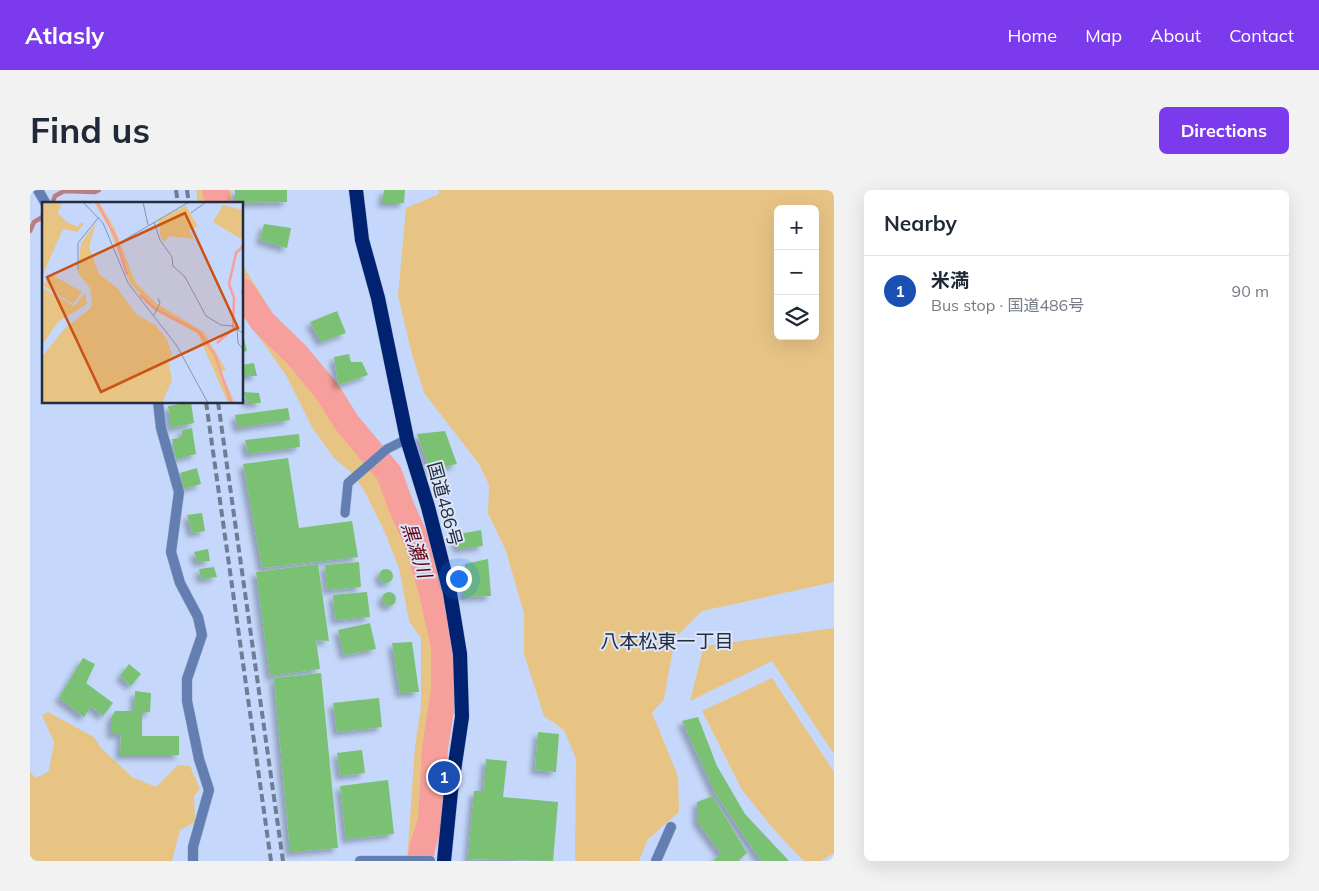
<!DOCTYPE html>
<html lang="en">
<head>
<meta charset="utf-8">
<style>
  :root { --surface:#fff; --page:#f2f2f3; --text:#1f2937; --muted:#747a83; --line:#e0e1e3; --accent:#7c3aed }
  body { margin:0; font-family:Mulish,"Noto Sans JP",sans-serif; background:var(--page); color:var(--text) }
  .controls { position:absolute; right:15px; top:15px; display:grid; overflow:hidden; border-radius:8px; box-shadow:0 5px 20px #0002 }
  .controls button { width:45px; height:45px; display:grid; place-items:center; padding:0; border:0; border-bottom:1px solid var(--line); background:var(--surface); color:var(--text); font:25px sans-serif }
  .you { position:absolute; left:428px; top:388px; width:18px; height:18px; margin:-12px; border:4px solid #fff; border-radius:50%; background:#1a73e8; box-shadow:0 0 0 8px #1a73e833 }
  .badge { display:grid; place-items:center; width:32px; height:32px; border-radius:50%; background:var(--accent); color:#fff; font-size:16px; font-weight:700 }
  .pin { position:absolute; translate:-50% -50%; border:2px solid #fff; box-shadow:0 1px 5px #0006 }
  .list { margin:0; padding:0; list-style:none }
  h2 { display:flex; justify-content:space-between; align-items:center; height:65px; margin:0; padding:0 20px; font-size:21px }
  h2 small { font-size:16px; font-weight:400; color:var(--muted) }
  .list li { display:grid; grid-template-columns:32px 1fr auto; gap:15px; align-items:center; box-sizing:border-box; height:70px; padding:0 20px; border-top:1px solid var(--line) }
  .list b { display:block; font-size:19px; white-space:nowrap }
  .list p { margin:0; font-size:16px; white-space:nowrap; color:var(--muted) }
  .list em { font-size:16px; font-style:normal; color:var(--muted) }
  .icon { flex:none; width:28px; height:28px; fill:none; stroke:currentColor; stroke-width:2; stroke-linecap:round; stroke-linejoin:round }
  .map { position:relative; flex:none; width:804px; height:671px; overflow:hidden; border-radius:8px }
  header { display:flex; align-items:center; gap:30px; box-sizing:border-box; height:70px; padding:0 25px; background:var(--accent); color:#fff }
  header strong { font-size:24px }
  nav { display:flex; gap:28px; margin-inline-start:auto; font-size:18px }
  .intro { display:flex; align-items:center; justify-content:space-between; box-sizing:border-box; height:120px; padding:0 30px }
  h1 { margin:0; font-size:35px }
  .button { padding:12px 22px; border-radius:8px; background:var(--accent); color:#fff; font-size:18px; font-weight:700 }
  main { display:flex; gap:30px; padding:0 30px }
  aside { flex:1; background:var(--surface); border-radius:8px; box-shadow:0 5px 20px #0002 }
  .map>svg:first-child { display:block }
  .green { fill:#e7c484; fill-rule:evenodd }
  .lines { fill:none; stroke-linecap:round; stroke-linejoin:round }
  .stream { stroke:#b77d80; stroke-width:4.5 }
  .river { stroke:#f69f9c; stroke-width:26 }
  .building { fill:#7ac173; filter:url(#shadow) }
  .service-casing { stroke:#a5b6d5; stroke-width:10 }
  .minor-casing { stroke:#a5b6d5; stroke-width:11 }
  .tertiary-casing { stroke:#a5b6d5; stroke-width:11 }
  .trunk-casing { stroke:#a5b6d5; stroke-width:15 }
  .service { stroke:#637fb2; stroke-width:9 }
  .minor { stroke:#637fb2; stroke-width:10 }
  .tertiary { stroke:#637fb2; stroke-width:10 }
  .trunk { stroke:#002270; stroke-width:14 }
  .rail { stroke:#6e7c95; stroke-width:4; stroke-dasharray:8 4; stroke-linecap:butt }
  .labels { text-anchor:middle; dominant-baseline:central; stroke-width:4; stroke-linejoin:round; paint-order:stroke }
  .street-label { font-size:18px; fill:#242d3d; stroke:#dbe5f7 }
  .water-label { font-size:19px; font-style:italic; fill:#660212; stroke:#dbe5f7 }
  .neighbourhood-label { font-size:19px; fill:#242d3d; stroke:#dbe5f7 }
  .inset-river { fill:none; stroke:#f69f9c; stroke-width:2.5 }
  .inset-road { fill:none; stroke:#8594af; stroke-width:1 }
  .view { fill:#cb5213; fill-opacity:0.15; stroke:#cb5213; stroke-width:2.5 }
  .inset-edge { fill:none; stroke:#242d3d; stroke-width:2.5 }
</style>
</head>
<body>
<header>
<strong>Atlasly</strong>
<nav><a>Home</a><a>Map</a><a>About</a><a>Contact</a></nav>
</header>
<div class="intro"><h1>Find us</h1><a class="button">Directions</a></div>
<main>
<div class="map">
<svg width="804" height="671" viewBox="0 0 804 671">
  <defs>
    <filter id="shadow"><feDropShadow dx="-4.5" dy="4.5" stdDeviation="2.5" flood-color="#0004"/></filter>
  </defs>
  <rect width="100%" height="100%" fill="#c5d8fb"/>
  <g class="green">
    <polygon points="166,0 201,0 201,14 168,14"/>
    <path d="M409 0H804V392L672 421 645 448 634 509 622 523 648 586 649 622 618 649 609 671H545L546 569 534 540 514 526 494 464V424L476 361 458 323 459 295 449 274 394 203 382 164 368 106 376 18 409 4ZM748 19H785V146H748Z"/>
    <polygon points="212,74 248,132 290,187 340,247 365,273 404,394 418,460 417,544 400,659 400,671 377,671 385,556 391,516 391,448 379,431 369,378 356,345 336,304 323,284 304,268 283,239 257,187 213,124"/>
    <polygon points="804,438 804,564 742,471 660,511 674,456"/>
    <polygon points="742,488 804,582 804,663 791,671 774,671 745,641 712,600 672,521"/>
    <polygon points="18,522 64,547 71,558 102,587 126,597 148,575 160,576 170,599 164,606 165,632 150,640 142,671 0,671 0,582 6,588 19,581 24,552 12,525"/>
  </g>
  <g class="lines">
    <g class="stream">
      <polyline points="22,14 25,6 34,1 65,2 69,0"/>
      <polyline points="0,41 4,32 14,26"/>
    </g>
    <g class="river">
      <polyline points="185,0 188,14"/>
      <polyline points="212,101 233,132 266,164 297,201 317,233 359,283 371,316 388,354 401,399 414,456 414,500 405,559 401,630 393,655 390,671"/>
    </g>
  </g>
  <g class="building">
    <polygon points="205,0 257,0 257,12 205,13"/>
    <polygon points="354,0 375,0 374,13 352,13"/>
    <polygon points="234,34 261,38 257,58 230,50"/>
    <polygon points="307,121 316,143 291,152 280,132"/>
    <polygon points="212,141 217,161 212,162"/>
    <polygon points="319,164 321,172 332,172 338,185 308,195 304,167"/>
    <polygon points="224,173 227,186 212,186 212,175"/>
    <polygon points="213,202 229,203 231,213 218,213"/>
    <polygon points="161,212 164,233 141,238 138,216"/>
    <polygon points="258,218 260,230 208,238 205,225"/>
    <polygon points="162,238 166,264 146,269 142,249 152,248 152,240"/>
    <polygon points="415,241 427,274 400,280 387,244"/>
    <polygon points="269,244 270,257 218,264 215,250"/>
    <polygon points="258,268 269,338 322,331 328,367 232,378 213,274"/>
    <polygon points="167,278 171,294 153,299 150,283"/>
    <polygon points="172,323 175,341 162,343 157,325"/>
    <polygon points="451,340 453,356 428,359 424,345"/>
    <polygon points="178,359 180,371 167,372 164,362"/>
    <polygon points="458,369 461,406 433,407 435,374"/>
    <polygon points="329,372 331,397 297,400 295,375"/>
    <polygon points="288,374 299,451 286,450 290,479 240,486 226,382"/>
    <polygon points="184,377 187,387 171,389 169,379"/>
    <circle cx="356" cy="386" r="7"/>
    <circle cx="359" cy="409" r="7"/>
    <polygon points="337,402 340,427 305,430 303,405"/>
    <polygon points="340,433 346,459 314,465 308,440"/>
    <polygon points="382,452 389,502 370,503 362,453"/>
    <polygon points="53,468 65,474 56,493 83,513 73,526 61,516 54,527 29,508"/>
    <polygon points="99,474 111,484 101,496 90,486"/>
    <polygon points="291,483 308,658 260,662 244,488"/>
    <polygon points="105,501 121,503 120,522 112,523 112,546 149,546 149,565 90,565 91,544 81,544 81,528 85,521 104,521"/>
    <polygon points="349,508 352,537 307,542 303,513"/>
    <polygon points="668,527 687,576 715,624 759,671 732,671 727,665 685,603 652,531"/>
    <polygon points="508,542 529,544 526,582 505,580"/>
    <polygon points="332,560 335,583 310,586 307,563"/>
    <polygon points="456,569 477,571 473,607 528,612 523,671 438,669 444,601 453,601"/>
    <polygon points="358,590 364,644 316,649 310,596"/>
    <polygon points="683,606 717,663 708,671 683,671 691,664 667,631 667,612"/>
  </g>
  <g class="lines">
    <g class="service-casing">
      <polyline id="service" points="315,323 318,293 357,259 377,249"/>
    </g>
    <g class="minor-casing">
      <g id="minor">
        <polyline points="8,0 16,14"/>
        <polyline points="128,212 131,238 149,302 141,362 150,393 168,427 172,445 157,489 157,511 169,569 179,600 163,657 163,671"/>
        <polyline points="330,671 400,671"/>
      </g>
    </g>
    <g class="tertiary-casing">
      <polyline id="tertiary" points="626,671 641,637"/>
    </g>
    <g class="trunk-casing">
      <polyline id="trunk" points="326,0 332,50 348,108 377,249 398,317 420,403 430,464 432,527 421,601 414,671"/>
    </g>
    <use href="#service" class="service"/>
    <use href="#minor" class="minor"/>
    <use href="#tertiary" class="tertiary"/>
    <use href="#trunk" class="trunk"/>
    <g class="rail">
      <polyline points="146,0 148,14"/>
      <polyline points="157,0 159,14"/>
      <polyline points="176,212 241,671"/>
      <polyline points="188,212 253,671"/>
    </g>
  </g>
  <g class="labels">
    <g class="street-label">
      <text transform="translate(415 314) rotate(75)">国道486号</text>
    </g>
    <g class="water-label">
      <text transform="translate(387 360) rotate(72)">黒瀬川</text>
    </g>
    <g class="neighbourhood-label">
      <text x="637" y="451">八本松東一丁目</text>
    </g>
  </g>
  <g transform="translate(12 12)">
    <rect width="201" height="201" fill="#c5d8fb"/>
    <path d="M0 0H20L16 11 25 20 36 25 39 20 42 22 35 30 21 27 0 75ZM52 0H57L73 27 93 80 114 101 162 130 184 168 179 169 193 201H186L156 132 112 108 88 81 67 26ZM181 3 201 8V38L171 20ZM144 4 156 24 147 28 152 37 127 34 123 40 119 37 116 17ZM54 21 47 45 57 72 75 86 94 112 113 123 125 137 130 153 126 158 130 178 120 201H0V155L22 127 48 107 50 101 48 86 36 71 39 41ZM9 72 40 90 31 102 1 84ZM1 86 32 104 43 91 45 102 16 120 0 143Z" fill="#e7c484"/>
    <path class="inset-river" d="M55 0 74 36 85 73M98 93 112 106 157 130 173 153 189 201M175 141 191 127 192 96 187 82 194 51 202 43"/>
    <path class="inset-road" d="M41 0 61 21 86 81 135 144 166 201M101 0 106 23M149 11 164 0M112 20 118 38 130 55 131 64 143 75 164 114 179 123 191 124 202 132M72 44 147 0M36 68V41L57 15M200 91 202 71M112 113 118 101 116 96M195 127 196 141 202 148"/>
    <path class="view" d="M143 11 196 126 59 190 5 75Z"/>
    <rect width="201" height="201" class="inset-edge"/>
  </g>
</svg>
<div class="controls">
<button>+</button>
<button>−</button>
<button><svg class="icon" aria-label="layers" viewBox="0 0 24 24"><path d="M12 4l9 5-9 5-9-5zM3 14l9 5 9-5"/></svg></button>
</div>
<div class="you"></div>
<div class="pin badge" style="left:414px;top:587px;background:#1a4fb4">1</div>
</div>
<aside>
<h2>Nearby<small></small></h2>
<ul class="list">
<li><span class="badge" style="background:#1a4fb4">1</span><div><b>米満</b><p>Bus stop · 国道486号</p></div><em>90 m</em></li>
</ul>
</aside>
</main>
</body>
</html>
